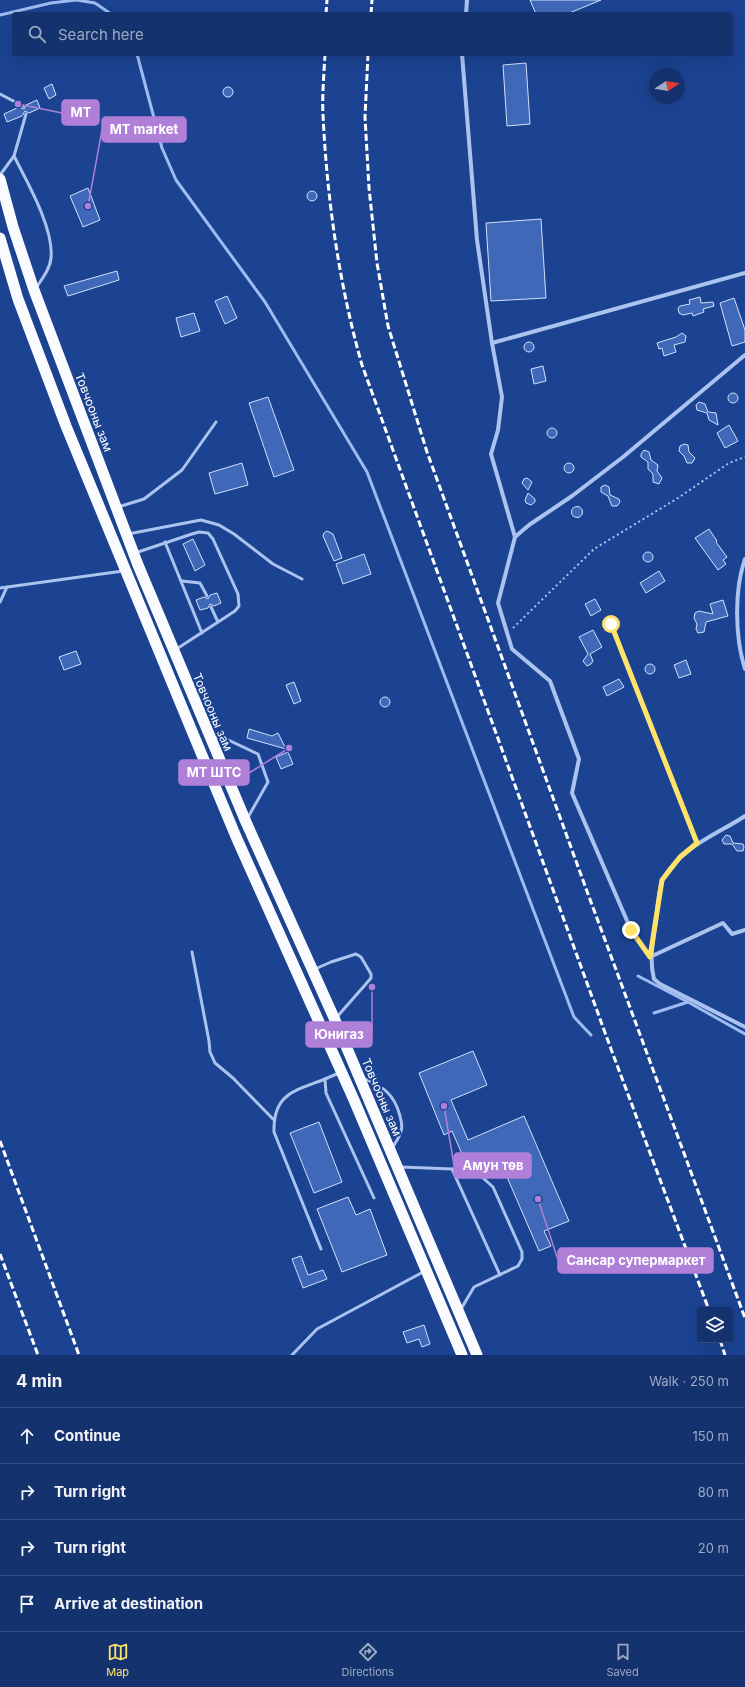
<!DOCTYPE html>
<html lang="en">
<head>
<meta charset="utf-8">
<style>
  :root { --surface:#14326e; --page:#213e76; --text:#f1f3f6; --muted:#9daac2; --line:#334d81; --accent:#ffe369 }
  body { margin:0; font-family:Inter,sans-serif; background:var(--page); color:var(--text) }
  .controls { position:absolute; right:12px; bottom:12px; display:grid; overflow:hidden; border-radius:4px; box-shadow:0 4px 16px #0002 }
  .controls button { width:36px; height:36px; display:grid; place-items:center; padding:0; border:0; border-bottom:1px solid var(--line); background:var(--surface); color:var(--text); font:20px sans-serif }
  .compass { position:absolute; left:649px; top:68px; width:36px; height:36px; border-radius:50%; background:var(--surface); box-shadow:0 4px 16px #0002; rotate:78deg }
  .stop { position:absolute; width:12px; height:12px; margin:-9px; border:3px solid #ffe369; border-radius:50%; background:#fff }
  .stop.end { background:#ffe369; border-color:#fff; box-shadow:0 1px 4px #0008 }
  .list { margin:0; padding:0; list-style:none }
  h2 { display:flex; justify-content:space-between; align-items:center; height:52px; margin:0; padding:0 16px; font-size:17px }
  h2 small { font-size:13px; font-weight:400; color:var(--muted) }
  .list li { display:grid; grid-template-columns:26px 1fr auto; gap:12px; align-items:center; box-sizing:border-box; height:56px; padding:0 16px; border-top:1px solid var(--line) }
  .list b { display:block; font-size:15px; white-space:nowrap }
  .list em { font-size:13px; font-style:normal; color:var(--muted) }
  .icon { flex:none; width:22px; height:22px; fill:none; stroke:currentColor; stroke-width:2; stroke-linecap:round; stroke-linejoin:round }
  .map { position:relative; flex:none; width:745px; height:1355px; overflow:hidden }
  .search { position:absolute; background:var(--surface); box-shadow:0 4px 16px #0002; left:12px; right:12px; top:12px; height:44px; display:flex; align-items:center; gap:10px; box-sizing:border-box; padding:0 14px; border-radius:4px; color:var(--muted); font-size:15px }
  .sheet { height:276px; background:var(--surface) }
  nav { display:flex; justify-content:space-around; align-items:center; box-sizing:border-box; height:56px; border-top:1px solid var(--line); background:var(--surface); font-size:11px; color:var(--muted) }
  nav a { display:grid; justify-items:center; gap:2px }
  nav .on { color:var(--accent) }
  .map>svg:first-child { display:block }
  .lines { fill:none; stroke-linecap:round; stroke-linejoin:round }
  .stream { stroke:#9ebcf1; stroke-width:3 }
  .building { fill:#3f69b8; stroke:#d2e0fb }
  .path { stroke:#abc3ef; stroke-width:2; stroke-dasharray:2 3; stroke-linecap:butt }
  .service { stroke:#abc3ef; stroke-width:3 }
  .minor { stroke:#abc3ef; stroke-width:4 }
  .trunk { stroke:#f9fbff; stroke-width:11 }
  .rail { stroke:#fff; stroke-width:3; stroke-dasharray:7 3; stroke-linecap:butt }
  .route { stroke:#ffe369; stroke-width:5 }
  .labels { text-anchor:middle; dominant-baseline:central; stroke-width:4; stroke-linejoin:round; paint-order:stroke }
  .street-label { font-size:12px; fill:#fff; stroke:#1b4392 }
  .leader { fill:none; stroke:#b080d9; stroke-width:1.5 }
  .callout-dot { fill:#b080d9; stroke:#1b4392; stroke-width:1.5 }
  .callout { fill:#b080d9; stroke:#b080d9; stroke-width:1.5 }
  .callout-label { font-size:13px; text-anchor:middle; font-weight:bold; fill:#fff }
</style>
</head>
<body>
<div class="map">
<svg width="745" height="1355" viewBox="0 0 745 1355">
  <rect width="100%" height="100%" fill="#1b4392"/>
  <g class="lines">
    <g class="stream">
      <polyline points="77,0 95,3 111,14"/>
      <polyline points="0,15 51,3 76,0"/>
      <polyline points="137,54 162,148 176,180 265,302 367,472 574,1017 591,1035"/>
      <polyline points="638,976 688,1002"/>
      <polyline points="654,1013 688,1002 745,1034"/>
    </g>
  </g>
  <g class="building">
    <polygon points="530,0 601,0 567,14 536,14"/>
    <polygon points="526,63 530,124 507,126 503,65"/>
    <polygon points="52,84 56,95 49,99 44,88"/>
    <circle cx="228" cy="92" r="5"/>
    <polygon points="37,100 40,108 29,113 25,111 22,116 7,122 4,114 19,107 24,109 26,105"/>
    <polygon points="88,188 100,220 83,227 70,196"/>
    <circle cx="312" cy="196" r="5"/>
    <polygon points="541,219 546,298 491,301 486,223"/>
    <polygon points="117,271 119,280 68,296 64,286"/>
    <polygon points="227,296 237,318 225,324 215,301"/>
    <polygon points="700,297 701,303 713,302 714,306 703,309 704,312 693,316 692,313 683,315 679,313 678,308 680,306 690,304 689,300"/>
    <polygon points="734,298 745,330 745,342 732,346 720,303"/>
    <polygon points="194,313 200,331 181,337 176,318"/>
    <polygon points="682,333 686,336 685,342 674,345 676,352 664,356 662,348 659,349 657,343 676,337"/>
    <circle cx="529" cy="347" r="5"/>
    <polygon points="543,366 546,381 534,384 531,369"/>
    <circle cx="733" cy="398" r="5"/>
    <polygon points="268,397 294,470 274,477 249,403"/>
    <polygon points="699,402 705,404 708,412 716,413 718,425 709,420 707,413 697,410 696,405"/>
    <polygon points="729,425 738,441 725,448 717,433"/>
    <circle cx="552" cy="433" r="5"/>
    <polygon points="684,444 688,445 689,452 695,458 692,463 687,463 684,456 679,451 680,446"/>
    <polygon points="644,450 649,452 651,460 658,465 657,471 662,478 659,484 653,482 653,474 648,469 648,462 641,457 641,454"/>
    <circle cx="569" cy="468" r="5"/>
    <polygon points="242,463 248,485 215,494 209,473"/>
    <polygon points="527,478 532,482 528,490 522,483 524,479"/>
    <polygon points="605,485 609,487 610,495 619,499 620,502 617,506 612,506 608,496 601,492 601,487"/>
    <polygon points="528,493 535,499 535,502 531,505 526,503 525,500"/>
    <circle cx="577" cy="512" r="5.5"/>
    <polygon points="709,529 717,541 716,542 727,557 723,560 726,564 718,570 695,538"/>
    <polygon points="327,531 333,534 342,558 334,561 323,536 324,533"/>
    <polygon points="193,539 205,565 195,571 183,544"/>
    <circle cx="648" cy="557" r="5"/>
    <polygon points="364,554 371,574 343,584 336,564"/>
    <polygon points="659,571 665,581 646,593 640,583"/>
    <polygon points="217,593 221,603 214,606 210,604 208,608 200,610 196,600 204,597 208,599 210,595"/>
    <polygon points="595,599 601,610 591,616 585,604"/>
    <polygon points="723,600 728,616 706,622 704,632 698,633 696,629 697,624 694,618 695,613 699,611 713,614 710,604"/>
    <polygon points="593,630 602,647 590,654 593,661 591,664 587,666 583,661 588,654 579,637"/>
    <polygon points="76,651 81,664 64,670 59,657"/>
    <polygon points="686,660 691,674 679,678 674,665"/>
    <circle cx="650" cy="669" r="5"/>
    <polygon points="619,679 624,687 607,696 603,687"/>
    <polygon points="294,682 301,701 294,704 286,685"/>
    <circle cx="385" cy="702" r="5"/>
    <polygon points="249,729 272,736 278,733 286,749 247,738"/>
    <polygon points="288,752 293,764 281,769 276,757"/>
    <polygon points="726,835 730,836 733,843 743,844 744,847 743,851 737,851 732,844 724,844 722,840"/>
    <polygon points="473,1051 487,1085 451,1100 468,1140 524,1116 569,1221 544,1231 551,1246 539,1251 507,1177 465,1161 452,1131 444,1135 419,1073"/>
    <polygon points="319,1122 342,1182 314,1193 290,1133"/>
    <polygon points="348,1197 356,1215 370,1209 387,1255 342,1272 317,1209"/>
    <polygon points="301,1256 308,1275 323,1270 327,1279 303,1288 292,1259"/>
    <polygon points="424,1325 430,1344 422,1347 419,1339 407,1343 403,1332"/>
  </g>
  <g class="lines">
    <polyline class="path" points="513,628 594,549 678,498 729,463 745,457"/>
    <g class="service">
      <polyline points="0,94 23,106"/>
      <path d="M14 156C27 182 54 228 51 258 50 269 42 279 36 288"/>
      <polyline points="0,175 14,156 26,114"/>
      <polyline points="118,507 144,499 182,470 216,422"/>
      <polyline points="128,534 201,520 219,525 234,534 273,564 302,579"/>
      <polyline points="165,542 202,633"/>
      <polyline points="135,553 192,534 199,532 208,533 213,539 238,594 239,606 235,611 175,650"/>
      <polyline points="182,581 200,583 207,596"/>
      <polyline points="0,588 123,571"/>
      <polyline points="0,602 7,587"/>
      <polyline points="211,607 218,622"/>
      <polyline points="213,737 222,737 258,754 268,782 247,819"/>
      <polyline points="192,952 209,1041 210,1052 215,1063 233,1078 273,1119"/>
      <polyline points="315,969 331,962 356,954 361,957 371,974 371,978 365,985 336,1018"/>
      <polyline points="339,1073 325,1079 326,1093 374,1198"/>
      <path d="M363 1078C383 1087 394 1093 400 1116 401 1120 403 1127 401 1131 400 1137 395 1143 392 1148"/>
      <polyline points="401,1167 452,1169 482,1177 493,1187 522,1252 522,1259 518,1266 474,1287 461,1309"/>
      <polyline points="452,1169 500,1275"/>
      <path d="M321 1249 274 1132C273 1093 295 1091 325 1079"/>
      <polyline points="292,1355 317,1329 425,1271"/>
    </g>
    <g class="minor">
      <polyline points="466,14 467,0"/>
      <polyline points="462,54 477,240 492,343 502,397 498,430 491,454 515,537"/>
      <polyline points="492,343 745,273"/>
      <path d="M745 559C734 590 735 638 745 669"/>
      <polyline points="611,624 697,843"/>
      <path d="M745 816C716 835 681 847 663 879 659 887 657 912 656 921 653 942 649 959 654 979L660 984 745 1027"/>
      <polyline points="650,957 631,930 572,793 579,759 550,681 512,649 498,603 515,537 529,525 572,496 623,457 745,355"/>
      <polyline points="650,957 723,923 732,934 745,930"/>
    </g>
    <g class="trunk">
      <polyline points="0,179 13,227 34,290 138,565 246,822 335,1020 477,1355"/>
      <polyline points="0,238 18,299 66,426 194,736 237,839 354,1100 462,1355"/>
    </g>
    <g class="rail">
      <polyline points="326,14 327,0"/>
      <polyline points="371,14 372,0"/>
      <path d="M325 54C324 74 322 95 323 115 327 199 339 284 362 365L611 1049 709 1310"/>
      <polyline points="368,54 365,117 369,188 377,263 388,326 427,452 588,894 745,1318"/>
      <polyline points="0,1141 79,1355"/>
      <polyline points="0,1254 38,1355"/>
      <polyline points="720,1340 725,1355"/>
    </g>
  </g>
  <g class="lines">
    <polyline class="route" points="611,624 697,843 680,857 662,880 650,957 631,930"/>
  </g>
  <g class="labels">
    <g class="street-label">
      <text transform="translate(94 412) rotate(69)">Товчооны зам</text>
      <text transform="translate(213 712) rotate(67)">Товчооны зам</text>
      <text transform="translate(382 1097) rotate(67)">Товчооны зам</text>
    </g>
  </g>
  <path class="leader" d="M18 104L62 113M88 206L102 130M289 748L249 773M372 987L372 1034M444 1106L454 1165M538 1199L558 1260"/>
  <g class="callout-dot">
    <circle cx="18" cy="104" r="4"/>
    <circle cx="88" cy="206" r="4"/>
    <circle cx="289" cy="748" r="4"/>
    <circle cx="372" cy="987" r="4"/>
    <circle cx="444" cy="1106" r="4"/>
    <circle cx="538" cy="1199" r="4"/>
  </g>
  <g class="callout">
    <rect x="62" y="100" width="37" height="25" rx="4"/>
    <rect x="102" y="117" width="84" height="25" rx="4"/>
    <rect x="179" y="760" width="70" height="25" rx="4"/>
    <rect x="306" y="1022" width="66" height="25" rx="4"/>
    <rect x="454" y="1153" width="77" height="25" rx="4"/>
    <rect x="558" y="1248" width="155" height="25" rx="4"/>
  </g>
  <g class="callout-label">
    <text x="81" y="117">МТ</text>
    <text x="144" y="134">MT market</text>
    <text x="214" y="777">MT ШТС</text>
    <text x="339" y="1039">Юнигаз</text>
    <text x="493" y="1170">Амун төв</text>
    <text x="636" y="1265">Сансар супермаркет</text>
  </g>
</svg>
<div class="controls">
<button><svg class="icon" aria-label="layers" viewBox="0 0 24 24"><path d="M12 4l9 5-9 5-9-5zM3 14l9 5 9-5"/></svg></button>
</div>
<svg class="compass" viewBox="-18 -18 36 36"><path d="M0-13l5 13h-10z" fill="#e53935"/><path d="M0 13l5-13h-10z" fill="#9daac2"/></svg>
<div class="stop" style="left:611px;top:624px"></div>
<div class="stop end" style="left:631px;top:930px"></div>
<div class="search"><svg class="icon" aria-label="search" viewBox="0 0 24 24"><circle cx="10" cy="10" r="6"/><path d="M15 15l6 6"/></svg>Search here</div>
</div>
<section class="sheet">
<h2>4 min<small>Walk · 250 m</small></h2>
<ul class="list">
<li><svg class="icon" aria-label="ahead" viewBox="0 0 24 24"><path d="M12 20V5M6 11l6-6 6 6"/></svg><div><b>Continue</b></div><em>150 m</em></li>
<li><svg class="icon" aria-label="right" viewBox="0 0 24 24"><path d="M7 20v-9h11M14 6l5 5-5 5"/></svg><div><b>Turn right</b></div><em>80 m</em></li>
<li><svg class="icon" aria-label="right" viewBox="0 0 24 24"><path d="M7 20v-9h11M14 6l5 5-5 5"/></svg><div><b>Turn right</b></div><em>20 m</em></li>
<li><svg class="icon" aria-label="arrive" viewBox="0 0 24 24"><path d="M6 21V4h12l-3 4 3 4H6"/></svg><div><b>Arrive at destination</b></div></li>
</ul>
</section>
<nav>
<a class="on"><svg class="icon" aria-label="map" viewBox="0 0 24 24"><path d="M3 6l6-2 6 2 6-2v14l-6 2-6-2-6 2zM9 4v14M15 6v14"/></svg>Map</a>
<a><svg class="icon" aria-label="directions" viewBox="0 0 24 24"><path d="M12 3l9 9-9 9-9-9zM9 14v-3h6M13 9l2 2-2 2"/></svg>Directions</a>
<a><svg class="icon" aria-label="saved" viewBox="0 0 24 24"><path d="M7 4h10v16l-5-4-5 4z"/></svg>Saved</a>
</nav>
</body>
</html>
